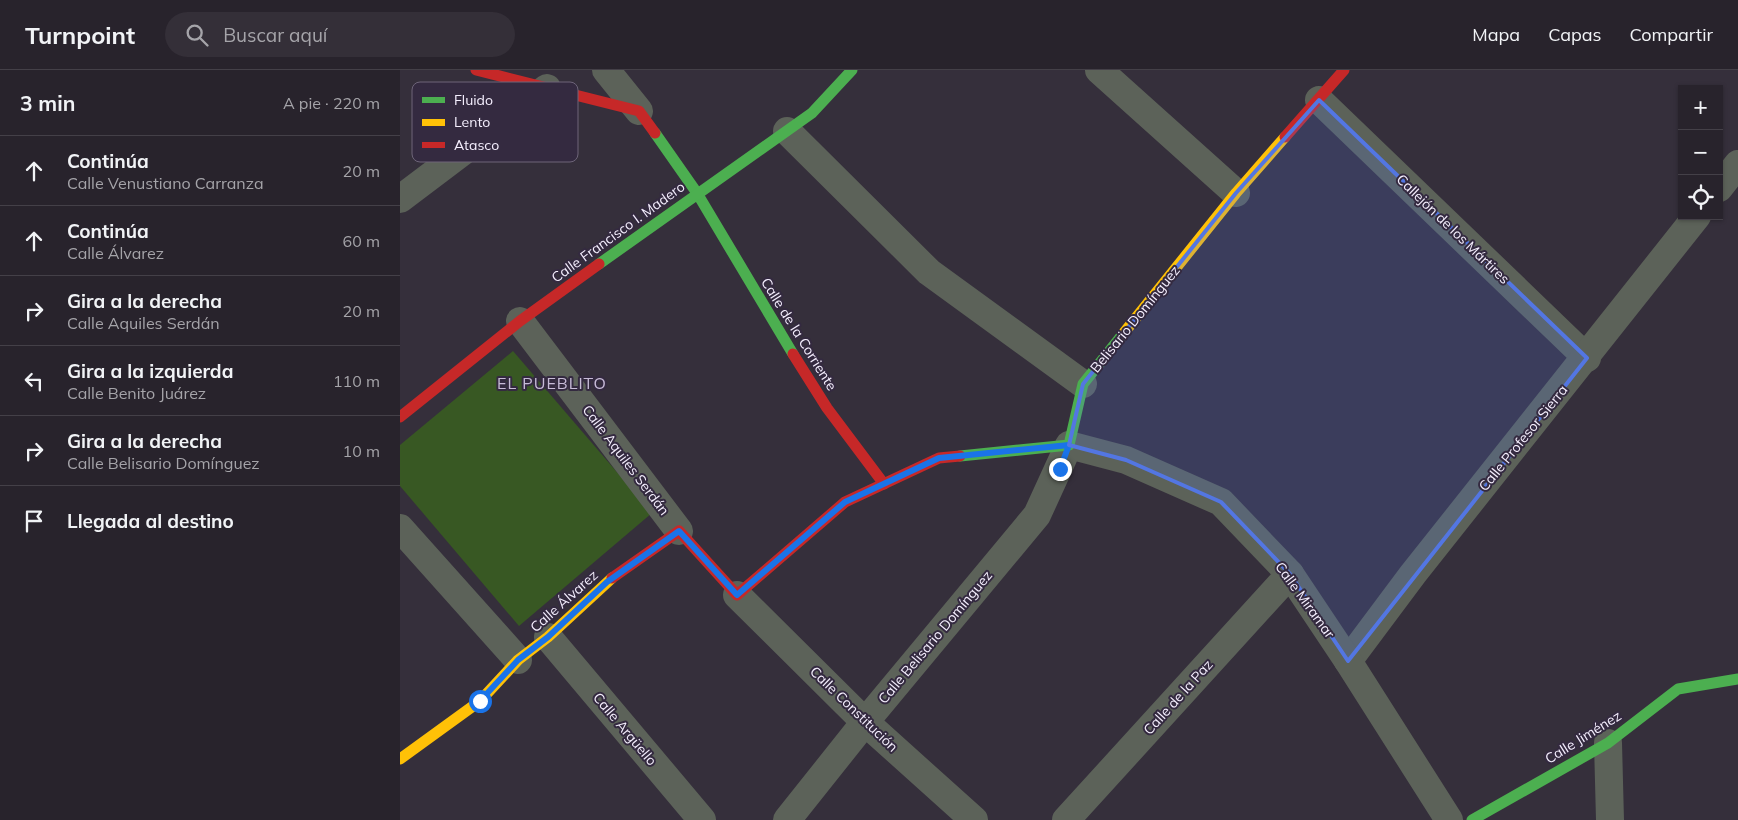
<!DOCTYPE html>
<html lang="es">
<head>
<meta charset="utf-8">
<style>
  :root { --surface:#28232c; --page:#342f38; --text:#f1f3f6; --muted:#a5a4a9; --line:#444048 }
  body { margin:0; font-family:Mulish,sans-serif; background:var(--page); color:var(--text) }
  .controls { position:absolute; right:15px; top:15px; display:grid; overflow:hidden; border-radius:0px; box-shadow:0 1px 4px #0004 }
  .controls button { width:45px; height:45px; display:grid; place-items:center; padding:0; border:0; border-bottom:1px solid var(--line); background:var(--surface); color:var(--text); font:25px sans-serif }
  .stop { position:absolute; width:15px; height:15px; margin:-11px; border:4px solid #1a73e8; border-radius:50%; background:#fff }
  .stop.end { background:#1a73e8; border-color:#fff; box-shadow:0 1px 5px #0008 }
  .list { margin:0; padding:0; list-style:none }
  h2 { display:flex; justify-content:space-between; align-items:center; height:65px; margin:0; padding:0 20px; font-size:21px }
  h2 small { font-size:16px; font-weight:400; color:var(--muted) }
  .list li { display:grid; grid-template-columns:32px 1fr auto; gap:15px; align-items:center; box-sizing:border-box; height:70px; padding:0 20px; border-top:1px solid var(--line) }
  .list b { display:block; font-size:19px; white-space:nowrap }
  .list p { margin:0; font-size:16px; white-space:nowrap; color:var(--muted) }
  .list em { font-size:16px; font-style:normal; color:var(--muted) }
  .icon { flex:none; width:28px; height:28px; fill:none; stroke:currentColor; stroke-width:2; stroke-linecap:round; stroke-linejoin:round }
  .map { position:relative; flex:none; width:1338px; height:750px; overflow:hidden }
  header { display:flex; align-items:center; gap:30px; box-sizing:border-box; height:70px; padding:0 25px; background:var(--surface); border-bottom:1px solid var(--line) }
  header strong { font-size:24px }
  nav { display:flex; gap:28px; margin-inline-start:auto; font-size:18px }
  .search { width:350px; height:45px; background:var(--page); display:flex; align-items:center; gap:12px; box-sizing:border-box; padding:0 18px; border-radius:28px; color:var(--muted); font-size:19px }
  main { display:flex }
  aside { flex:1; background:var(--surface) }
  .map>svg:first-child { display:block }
  .green { fill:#385823 }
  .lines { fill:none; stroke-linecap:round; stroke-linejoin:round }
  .street { stroke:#5c6259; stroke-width:28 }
  .fast { stroke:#4caf50; stroke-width:11 }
  .slow { stroke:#ffc107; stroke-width:11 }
  .jam { stroke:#c62828; stroke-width:11 }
  .route { stroke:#1a73e8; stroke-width:6 }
  .marked { fill:#5376e2; fill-opacity:0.2; stroke:#5376e2; stroke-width:4; stroke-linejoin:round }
  .labels { text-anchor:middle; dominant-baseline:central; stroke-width:4; stroke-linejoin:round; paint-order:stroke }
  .street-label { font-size:14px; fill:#f5effe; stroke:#342a40 }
  .quarter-label { font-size:16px; letter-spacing:1px; fill:#c7bbd7; stroke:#342a40 }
  .key { fill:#342a40; stroke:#6e6579; stroke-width:1 }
  .key-label { font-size:14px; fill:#f5effe }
</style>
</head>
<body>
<header>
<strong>Turnpoint</strong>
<div class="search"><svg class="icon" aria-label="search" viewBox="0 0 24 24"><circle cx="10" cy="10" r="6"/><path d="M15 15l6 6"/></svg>Buscar aquí</div>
<nav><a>Mapa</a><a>Capas</a><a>Compartir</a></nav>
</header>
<main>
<aside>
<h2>3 min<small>A pie · 220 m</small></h2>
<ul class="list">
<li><svg class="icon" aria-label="ahead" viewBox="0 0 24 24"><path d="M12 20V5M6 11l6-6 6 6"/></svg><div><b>Continúa</b><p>Calle Venustiano Carranza</p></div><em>20 m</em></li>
<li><svg class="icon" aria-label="ahead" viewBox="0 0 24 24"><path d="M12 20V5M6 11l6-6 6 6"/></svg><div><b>Continúa</b><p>Calle Álvarez</p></div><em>60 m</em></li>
<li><svg class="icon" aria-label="right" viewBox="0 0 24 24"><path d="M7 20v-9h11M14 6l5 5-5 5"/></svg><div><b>Gira a la derecha</b><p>Calle Aquiles Serdán</p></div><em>20 m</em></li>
<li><svg class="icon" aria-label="left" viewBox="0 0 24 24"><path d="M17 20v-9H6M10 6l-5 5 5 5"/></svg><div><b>Gira a la izquierda</b><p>Calle Benito Juárez</p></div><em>110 m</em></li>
<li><svg class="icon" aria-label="right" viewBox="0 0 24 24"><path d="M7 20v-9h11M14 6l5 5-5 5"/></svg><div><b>Gira a la derecha</b><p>Calle Belisario Domínguez</p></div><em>10 m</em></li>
<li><svg class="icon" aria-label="arrive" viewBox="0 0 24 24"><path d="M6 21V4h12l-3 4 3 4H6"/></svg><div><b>Llegada al destino</b></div></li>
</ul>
</aside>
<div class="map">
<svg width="1338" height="750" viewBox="0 0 1338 750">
  <rect width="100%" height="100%" fill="#352f3b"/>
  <polygon class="green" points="113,281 252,443 119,556 0,416 0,375"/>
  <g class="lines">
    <g class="street">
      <polyline points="206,0 239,41"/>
      <polyline points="699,0 836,123"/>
      <polyline points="919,30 1187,288"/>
      <polyline points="387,61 529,202 683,314"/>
      <polyline points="1319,118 1338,94"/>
      <polyline points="0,129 147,18"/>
      <polyline points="120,251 279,461"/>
      <polyline points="0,458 118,590"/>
      <polyline points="337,525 465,652 574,750"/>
      <polyline points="148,567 302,750"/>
      <polyline points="948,591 1013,504 1297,146"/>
      <polyline points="1208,673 1210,750"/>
      <polyline points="387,750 465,652 637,445 669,375 726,390 821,432 890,504 948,591 1049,750"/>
      <polyline points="666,750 890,504"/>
    </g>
    <g class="fast">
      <polyline points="255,63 297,123 393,284"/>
      <polyline points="199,194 412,43 452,0"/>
      <polyline points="560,386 669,375 683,314 723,264"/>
      <polyline points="1072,750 1208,673 1278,619 1338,609"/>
    </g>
    <g class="slow">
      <polyline points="723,264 836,123 885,67"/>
      <polyline points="0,689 80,631 118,590 148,567 212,508"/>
    </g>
    <g class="jam">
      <polyline points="76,0 239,41 255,63"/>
      <polyline points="885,67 944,0"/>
      <polyline points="393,284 427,338 484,414"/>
      <polyline points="0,347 120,251 199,194"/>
      <polyline points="212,508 279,461 337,525 445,432 539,388 560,386"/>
    </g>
  </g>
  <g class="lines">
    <polyline class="route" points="80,631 118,590 148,567 207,512 279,461 337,525 445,432 539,388 669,375 660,399"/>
  </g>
  <path class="marked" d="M919 30 1187 288 948 591 890 504 821 432 726 390 669 375 683 314 836 123Z"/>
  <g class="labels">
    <g class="street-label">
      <text transform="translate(1053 159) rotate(44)">Callejón de los Mártires</text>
      <text transform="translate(218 162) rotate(-36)">Calle Francisco I. Madero</text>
      <text transform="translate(735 249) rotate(-51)">Belisario Domínguez</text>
      <text transform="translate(399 264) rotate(58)">Calle de la Corriente</text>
      <text transform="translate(1123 368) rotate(-51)">Calle Profesor Sierra</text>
      <text transform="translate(226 390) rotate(53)">Calle Aquiles Serdán</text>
      <text transform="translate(905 530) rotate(54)">Calle Miramar</text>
      <text transform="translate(164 531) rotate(-42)">Calle Álvarez</text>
      <text transform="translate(535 567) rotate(-50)">Calle Belisario Domínguez</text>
      <text transform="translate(778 627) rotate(-48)">Calle de la Paz</text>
      <text transform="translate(454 639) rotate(44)">Calle Constitución</text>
      <text transform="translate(225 659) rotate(50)">Calle Argüello</text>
      <text transform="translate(1183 667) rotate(-32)">Calle Jiménez</text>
    </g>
    <g class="quarter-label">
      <text x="152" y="313">EL PUEBLITO</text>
    </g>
  </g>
  <rect x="12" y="12" width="166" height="80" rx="8" class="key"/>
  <rect x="22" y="27" width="23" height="6" fill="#4caf50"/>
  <rect x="22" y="49" width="23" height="7" fill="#ffc107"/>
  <rect x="22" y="72" width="23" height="6" fill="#c62828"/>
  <g class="key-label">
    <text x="54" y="35">Fluido</text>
    <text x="54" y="57">Lento</text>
    <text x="54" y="80">Atasco</text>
  </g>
</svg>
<div class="controls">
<button>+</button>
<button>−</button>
<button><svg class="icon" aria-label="locate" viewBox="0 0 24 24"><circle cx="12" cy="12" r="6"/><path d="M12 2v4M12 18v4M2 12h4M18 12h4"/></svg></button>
</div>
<div class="stop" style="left:80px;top:631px"></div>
<div class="stop end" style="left:660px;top:399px"></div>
</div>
</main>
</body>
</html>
